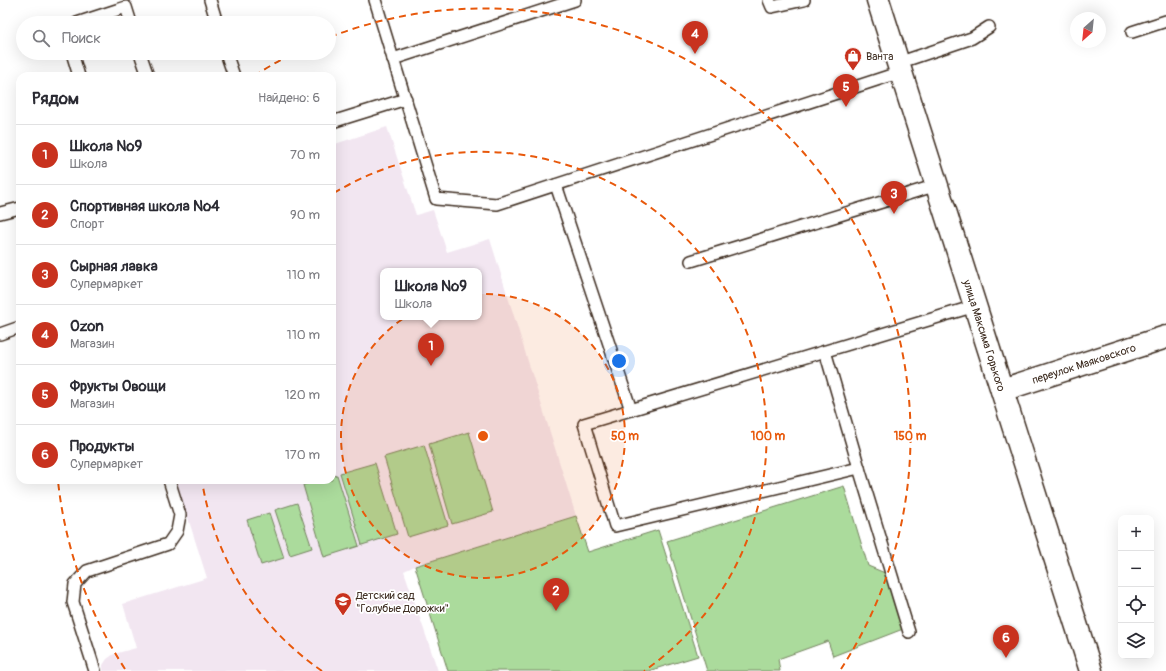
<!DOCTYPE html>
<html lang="ru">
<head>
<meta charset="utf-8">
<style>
  :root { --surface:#fff; --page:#f2f2f3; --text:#2b2b33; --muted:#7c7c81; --line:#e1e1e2; --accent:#c8321e }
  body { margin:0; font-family:Pangolin,sans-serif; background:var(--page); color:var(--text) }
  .controls { position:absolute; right:12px; bottom:12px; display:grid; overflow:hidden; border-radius:8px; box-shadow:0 4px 16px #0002 }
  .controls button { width:36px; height:36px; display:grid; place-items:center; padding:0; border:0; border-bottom:1px solid var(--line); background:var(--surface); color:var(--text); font:20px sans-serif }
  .compass { position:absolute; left:1070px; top:12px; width:36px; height:36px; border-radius:50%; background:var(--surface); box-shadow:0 4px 16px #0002; rotate:207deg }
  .you { position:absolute; left:619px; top:361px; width:14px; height:14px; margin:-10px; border:3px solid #fff; border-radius:50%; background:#1a73e8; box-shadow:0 0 0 6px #1a73e833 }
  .badge { display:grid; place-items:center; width:26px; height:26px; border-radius:50%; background:var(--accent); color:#fff; font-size:13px; font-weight:700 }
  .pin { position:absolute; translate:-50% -33px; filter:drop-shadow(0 1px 2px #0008) }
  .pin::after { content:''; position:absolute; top:21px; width:14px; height:12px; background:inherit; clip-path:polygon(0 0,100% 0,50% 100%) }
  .popup { position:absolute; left:380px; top:268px; width:102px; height:52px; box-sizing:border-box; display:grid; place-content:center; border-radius:8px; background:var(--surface); filter:drop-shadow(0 1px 3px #0005); font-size:13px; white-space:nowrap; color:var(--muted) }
  .popup b { font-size:15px; color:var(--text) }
  .popup::after { content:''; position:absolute; left:50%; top:100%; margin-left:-8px; border:8px solid transparent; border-top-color:var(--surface) }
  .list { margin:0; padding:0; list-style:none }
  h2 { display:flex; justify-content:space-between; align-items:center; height:52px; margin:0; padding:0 16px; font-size:17px }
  h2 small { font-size:13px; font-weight:400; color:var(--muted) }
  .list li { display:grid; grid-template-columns:26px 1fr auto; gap:12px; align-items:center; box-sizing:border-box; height:60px; padding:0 16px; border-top:1px solid var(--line) }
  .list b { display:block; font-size:15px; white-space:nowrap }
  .list p { margin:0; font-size:13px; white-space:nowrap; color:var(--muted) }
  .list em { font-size:13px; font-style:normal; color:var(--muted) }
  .icon { flex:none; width:22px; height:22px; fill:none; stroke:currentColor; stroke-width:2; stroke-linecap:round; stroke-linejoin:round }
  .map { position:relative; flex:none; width:1166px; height:671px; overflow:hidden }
  .search { position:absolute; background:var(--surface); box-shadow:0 4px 16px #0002; left:16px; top:16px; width:320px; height:44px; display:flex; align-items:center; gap:10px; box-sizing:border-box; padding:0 14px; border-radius:22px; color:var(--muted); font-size:15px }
  .panel { position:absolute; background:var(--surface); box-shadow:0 4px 16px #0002; left:16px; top:72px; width:320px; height:412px; border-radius:12px }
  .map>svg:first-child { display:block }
  .built { fill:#f2e6f1; fill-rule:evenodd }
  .green { fill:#abdb9c; stroke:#73825d }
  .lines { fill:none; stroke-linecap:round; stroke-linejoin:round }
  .service-casing { stroke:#3b2a1e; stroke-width:14 }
  .tertiary-casing { stroke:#3b2a1e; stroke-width:25 }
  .service { stroke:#fff; stroke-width:11 }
  .tertiary { stroke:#fff; stroke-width:22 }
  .ring { fill:none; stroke:#e8590c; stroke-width:2; stroke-dasharray:7 5 }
  .labels { text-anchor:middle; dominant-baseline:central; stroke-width:3.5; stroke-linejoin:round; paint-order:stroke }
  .poi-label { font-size:11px; fill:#3b2a1e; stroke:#fff; text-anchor:start }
  .street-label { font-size:11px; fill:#3b2a1e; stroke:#fff }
  .centre { fill:#e8590c; stroke:#fff; stroke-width:2 }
  .ring-label { font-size:12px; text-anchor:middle; font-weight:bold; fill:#e8590c; stroke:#fff; stroke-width:3.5; stroke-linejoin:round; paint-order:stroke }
</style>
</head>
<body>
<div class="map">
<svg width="1166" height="671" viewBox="0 0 1166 671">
  <rect width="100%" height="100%" fill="#fff"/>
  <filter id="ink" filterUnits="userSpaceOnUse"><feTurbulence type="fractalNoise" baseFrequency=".025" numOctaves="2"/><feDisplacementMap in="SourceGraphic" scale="8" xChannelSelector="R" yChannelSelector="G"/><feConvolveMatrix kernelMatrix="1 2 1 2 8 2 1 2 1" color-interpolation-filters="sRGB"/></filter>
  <g filter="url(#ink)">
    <path class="built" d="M387 127 416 215 433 210 447 252 490 239 576 516 415 566 404 571 438 671H103V665L107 659 114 654 136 648 123 604 207 578 176 480H332V145ZM383 271H479V317H383Z"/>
    <g class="green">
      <polygon points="469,432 493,512 452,524 429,444"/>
      <polygon points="424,445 448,525 408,537 384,457"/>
      <polygon points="375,463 397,534 362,545 340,473"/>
      <polygon points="337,475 359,546 324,557 303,485 319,480 332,480 332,476"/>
      <polygon points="844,486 868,566 885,573 903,629 833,656 828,641 778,659 780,671 707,671 667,541"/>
      <polygon points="297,503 312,548 290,555 275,510"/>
      <polygon points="269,513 284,558 261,565 247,520"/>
      <polygon points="576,516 588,552 658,530 698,656 648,671 448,671 415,566"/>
    </g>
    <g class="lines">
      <g class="service-casing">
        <g id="service">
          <polyline points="210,0 217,23"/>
          <polyline points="375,0 436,199 497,204 901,72"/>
          <polyline points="769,0 772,7 804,0"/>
          <polyline points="77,23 126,7 131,23"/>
          <polyline points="1132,32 1166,21"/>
          <polyline points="72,53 79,76"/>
          <polyline points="140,53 148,76"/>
          <polyline points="226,53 234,76"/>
          <polyline points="393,59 575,0"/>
          <polyline points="898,63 972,38 989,27"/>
          <polyline points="332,122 406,99"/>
          <polyline points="556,185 631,410"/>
          <polyline points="0,213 20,208"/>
          <polyline points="691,261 937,185"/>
          <polyline points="0,334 20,327"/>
          <polyline points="825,351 859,468 615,526 584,424 975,306"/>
          <polyline points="859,468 909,632"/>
          <polyline points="95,671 73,602 75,584 87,571 168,544 177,531 180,515 169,480"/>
        </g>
      </g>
      <g class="tertiary-casing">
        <g id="tertiary">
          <path id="s1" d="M878 0 1091 671"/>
          <path id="s2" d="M1002 390 1166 337"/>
        </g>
      </g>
      <use href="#service" class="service"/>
      <use href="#tertiary" class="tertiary"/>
    </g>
  </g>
  <circle cx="483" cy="436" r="142" fill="#e8590c" fill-opacity=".12"/>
  <g class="ring">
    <circle cx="483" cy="436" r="142"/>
    <path d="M322 671A285 285 0 0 1 202 481M334 193A285 285 0 0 1 644 671"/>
    <path d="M125 669A427 427 0 0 1 58 481M254 76A427 427 0 0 1 292 54M330 37A427 427 0 0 1 841 669"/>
  </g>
  <defs>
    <g id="shop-pin" transform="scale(0.9)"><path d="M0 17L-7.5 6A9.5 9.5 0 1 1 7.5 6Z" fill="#c8321e" stroke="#fff"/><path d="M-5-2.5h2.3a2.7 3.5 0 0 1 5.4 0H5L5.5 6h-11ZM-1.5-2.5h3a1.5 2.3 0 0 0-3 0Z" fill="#fff"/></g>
    <g id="school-pin" transform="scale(0.9)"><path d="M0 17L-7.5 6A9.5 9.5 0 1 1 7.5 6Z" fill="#c8321e" stroke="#fff"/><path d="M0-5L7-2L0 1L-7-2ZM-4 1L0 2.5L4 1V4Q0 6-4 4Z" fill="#fff"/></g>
  </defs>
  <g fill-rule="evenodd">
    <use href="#shop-pin" x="853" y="56"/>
    <use href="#school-pin" x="343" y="601"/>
  </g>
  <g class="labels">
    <g class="poi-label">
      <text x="866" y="56">Ванта</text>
      <text x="356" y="595">Детский сад<tspan x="356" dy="13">"Голубые Дорожки"</tspan></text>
    </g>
    <g class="street-label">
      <text stroke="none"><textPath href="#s1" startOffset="352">улица Максима Горького</textPath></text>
      <text stroke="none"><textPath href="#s2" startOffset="86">переулок Маяковского</textPath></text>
    </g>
  </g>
  <circle cx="483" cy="436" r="6" class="centre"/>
  <g class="ring-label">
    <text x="625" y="440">50 m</text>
    <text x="768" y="440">100 m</text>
    <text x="910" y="440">150 m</text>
  </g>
</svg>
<div class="controls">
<button>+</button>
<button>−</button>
<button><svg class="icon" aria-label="locate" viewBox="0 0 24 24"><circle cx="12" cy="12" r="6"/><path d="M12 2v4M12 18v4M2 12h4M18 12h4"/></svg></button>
<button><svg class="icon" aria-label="layers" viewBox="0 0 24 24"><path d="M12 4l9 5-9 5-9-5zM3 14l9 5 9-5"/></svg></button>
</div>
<svg class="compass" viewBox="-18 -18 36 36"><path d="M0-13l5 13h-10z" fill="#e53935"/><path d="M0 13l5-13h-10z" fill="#7c7c81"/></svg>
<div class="you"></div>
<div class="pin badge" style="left:431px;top:366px">1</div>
<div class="popup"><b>Школа №9</b>Школа</div>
<div class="pin badge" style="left:556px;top:611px">2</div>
<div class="pin badge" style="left:894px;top:214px">3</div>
<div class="pin badge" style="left:695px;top:54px">4</div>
<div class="pin badge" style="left:846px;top:107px">5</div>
<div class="pin badge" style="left:1006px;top:658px">6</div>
<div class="search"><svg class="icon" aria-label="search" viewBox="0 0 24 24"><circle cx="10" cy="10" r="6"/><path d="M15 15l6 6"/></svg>Поиск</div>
<section class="panel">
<h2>Рядом<small>Найдено: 6</small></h2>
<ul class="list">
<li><span class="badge">1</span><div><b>Школа №9</b><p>Школа</p></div><em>70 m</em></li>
<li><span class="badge">2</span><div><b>Спортивная школа №4</b><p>Спорт</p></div><em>90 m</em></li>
<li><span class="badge">3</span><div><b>Сырная лавка</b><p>Супермаркет</p></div><em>110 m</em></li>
<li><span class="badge">4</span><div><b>Ozon</b><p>Магазин</p></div><em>110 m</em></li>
<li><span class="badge">5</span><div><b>Фрукты Овощи</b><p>Магазин</p></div><em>120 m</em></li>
<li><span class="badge">6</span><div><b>Продукты</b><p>Супермаркет</p></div><em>170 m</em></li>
</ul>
</section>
</div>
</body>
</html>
